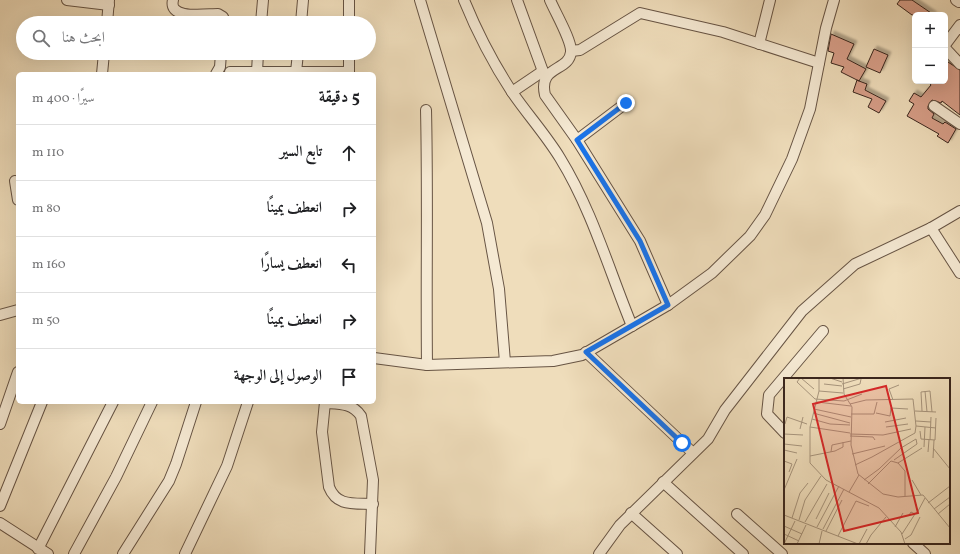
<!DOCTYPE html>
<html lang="ar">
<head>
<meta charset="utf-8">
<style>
  :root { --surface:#fff; --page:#f6f6f6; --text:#202124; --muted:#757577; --line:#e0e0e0 }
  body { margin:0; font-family:Vollkorn,Amiri,serif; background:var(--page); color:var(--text); direction:rtl }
  .controls { position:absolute; right:12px; top:12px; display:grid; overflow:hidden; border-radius:6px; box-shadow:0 4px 16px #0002 }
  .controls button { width:36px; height:36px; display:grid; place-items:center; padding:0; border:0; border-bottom:1px solid var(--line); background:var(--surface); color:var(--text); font:20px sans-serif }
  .stop { position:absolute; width:12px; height:12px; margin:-9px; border:3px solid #1a73e8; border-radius:50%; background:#fff }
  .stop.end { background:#1a73e8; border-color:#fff; box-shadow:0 1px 4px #0008 }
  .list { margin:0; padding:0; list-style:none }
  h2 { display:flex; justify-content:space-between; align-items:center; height:52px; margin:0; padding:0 16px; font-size:17px }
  h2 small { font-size:13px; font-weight:400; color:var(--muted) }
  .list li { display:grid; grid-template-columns:26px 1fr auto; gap:12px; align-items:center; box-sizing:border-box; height:56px; padding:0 16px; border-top:1px solid var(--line) }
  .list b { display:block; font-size:15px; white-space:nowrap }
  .list em { font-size:13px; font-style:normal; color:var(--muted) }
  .icon { flex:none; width:22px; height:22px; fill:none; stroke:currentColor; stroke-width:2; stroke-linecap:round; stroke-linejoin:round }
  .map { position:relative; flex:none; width:960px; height:554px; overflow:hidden; direction:ltr }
  .search { position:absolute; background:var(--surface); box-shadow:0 4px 16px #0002; left:16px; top:16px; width:360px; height:44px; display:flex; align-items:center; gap:10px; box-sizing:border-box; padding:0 14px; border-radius:22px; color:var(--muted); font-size:15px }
  .panel { position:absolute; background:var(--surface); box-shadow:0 4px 16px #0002; left:16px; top:72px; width:360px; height:332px; border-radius:6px; direction:rtl }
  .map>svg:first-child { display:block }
  .building { fill:#d79e88; stroke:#3a261d; filter:url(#shadow) }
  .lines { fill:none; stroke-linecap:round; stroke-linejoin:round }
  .street-casing { stroke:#675444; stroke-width:12 }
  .street { stroke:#f5e9d3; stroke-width:10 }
  .route { stroke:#1a73e8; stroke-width:5 }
  .inset-road { fill:none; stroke:#a7947c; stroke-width:1 }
  .view { fill:#d62828; fill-opacity:0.15; stroke:#d62828; stroke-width:2 }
  .inset-edge { fill:none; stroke:#3a261d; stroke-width:2 }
</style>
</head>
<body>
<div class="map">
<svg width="960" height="554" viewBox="0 0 960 554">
  <defs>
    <filter id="shadow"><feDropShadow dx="3" dy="-3" stdDeviation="1" flood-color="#0004"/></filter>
  </defs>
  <rect width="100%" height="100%" fill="#efddbb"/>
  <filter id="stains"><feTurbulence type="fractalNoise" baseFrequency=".005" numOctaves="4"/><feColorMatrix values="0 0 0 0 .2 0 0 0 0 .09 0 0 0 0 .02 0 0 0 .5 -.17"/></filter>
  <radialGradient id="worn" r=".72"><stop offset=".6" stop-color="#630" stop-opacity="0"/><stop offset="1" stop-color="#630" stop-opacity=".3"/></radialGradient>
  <g class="building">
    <polygon points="900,0 912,0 934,15 912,15 897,4"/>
    <polygon points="831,34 854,44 847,59 866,69 859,81 867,84 865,90 886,101 879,113 868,107 872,99 853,92 857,80 859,81 841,72 844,67 831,63 834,53 828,51"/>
    <polygon points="874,49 888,55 880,73 866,67"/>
    <polygon points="945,60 960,70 960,115 942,101 941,103 932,100 928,106 928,109 934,114 932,118 943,124 945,122 956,129 948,143 937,136 939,134 907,116 914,104 909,101 914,93 921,97 931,85 928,81 945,81"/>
  </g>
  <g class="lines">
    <g class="street-casing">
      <g id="street">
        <polyline points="67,0 109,5"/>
        <path d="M173 0C168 20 205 14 218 14L223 17 225 23"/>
        <polyline points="420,0 487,223 499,289 505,362"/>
        <path d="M464 0C477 32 493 63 512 92 527 114 546 135 560 158 592 210 609 270 632 326"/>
        <polyline points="517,0 545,77"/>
        <path d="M550 0C555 12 572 41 571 52 569 72 538 65 545 95L577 140 640 241 668 305"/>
        <polyline points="956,0 959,2"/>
        <polyline points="107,23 109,0"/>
        <polyline points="261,23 263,0"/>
        <polyline points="301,23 303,0"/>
        <polyline points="349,23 349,0"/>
        <polyline points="759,44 770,0"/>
        <polyline points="945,45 960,25"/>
        <polyline points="945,48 960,64"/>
        <polyline points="571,51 580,50 640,13 723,32 819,63"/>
        <polyline points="230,72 349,72"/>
        <polyline points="257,72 258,53"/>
        <polyline points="296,72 298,53"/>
        <polyline points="102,74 104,53"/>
        <polyline points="216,74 220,67 221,53"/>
        <polyline points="349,74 349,53"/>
        <polyline points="512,92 543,71"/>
        <polyline points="934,106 960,124"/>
        <path d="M426 110C428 195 426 280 427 365"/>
        <polyline points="577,140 626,103"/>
        <polyline points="15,181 18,200"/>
        <polyline points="931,228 960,273"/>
        <polyline points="0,315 18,310"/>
        <polyline points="586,352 693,453"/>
        <polyline points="374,358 427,365 553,361 582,355 668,305 712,273 750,236 765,215 792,159 810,109 826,28 834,0"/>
        <path d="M325 402 322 432 329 487C337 507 354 503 373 504"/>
        <path d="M325 403C340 404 352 403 361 416L373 480 370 554"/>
        <polyline points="0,424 18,372"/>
        <polyline points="785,433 767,414 769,395 823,331"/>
        <polyline points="663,482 743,554"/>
        <polyline points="0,506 42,402"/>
        <polyline points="631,513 677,554"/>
        <polyline points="737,514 782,554"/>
        <polyline points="0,523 48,554"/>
        <polyline points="913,543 925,554"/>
        <polyline points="38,549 113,402"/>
        <polyline points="74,554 116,477 152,402"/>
        <polyline points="123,554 169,481 176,464 196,402"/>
        <polyline points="185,554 227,466 248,402"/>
        <polyline points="599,554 620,525 708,439 725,410 802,311 855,264 931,228 960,211"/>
      </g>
    </g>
    <use href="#street" class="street"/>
  </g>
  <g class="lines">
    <polyline class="route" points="626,103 577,140 640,241 668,305 586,352 682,443"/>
  </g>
  <g transform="translate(784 378)">
    <rect width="166" height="166" fill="#efddbb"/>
    <path class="inset-road" d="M16 0 13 4 31 21 60 23 78 16M17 0 30 11M35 0V13L26 49V85L42 102 95 130 117 154 121 166M46 0 58 4M59 0 60 16 68 29 67 67 74 96 99 116 114 119 139 117 166 150M40 6 58 8M58 6 78 0M59 11 76 6 77 1M35 13 59 15M141 13 143 34M109 22 105 11 115 7M33 24 67 28M66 26 82 22 129 21 132 48 152 50M30 31 67 39M131 33 152 34M138 33 137 14 146 13 148 34M29 35 66 45M92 35 106 38 107 30 124 31M67 36H90L93 24M28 41 46 46 66 47M132 43 147 44M101 44 122 40M1 46 3 39 23 46M26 49 66 55M102 49 124 46M16 51 19 39M136 53 137 61 151 62 152 40M0 56 19 57M66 56 99 57 127 51M66 58 89 59 91 62M146 62 147 39M0 66 18 68M140 69 141 49M149 70 166 91M0 72 13 75M47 74 48 67 67 63M144 74 145 62M68 76 101 68M26 78 51 73 59 69V64M149 80 150 62M0 83 8 86 5 94M114 85 121 93V118M71 87 88 79 131 55 132 48M80 102 95 91 117 70 132 61 133 66 110 82M128 102 137 117M84 106 107 83 114 85 138 70M0 112 13 81M65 114 75 97M144 125 166 108M150 131 166 119M133 135 141 120M154 136 166 126M0 137 74 166M8 140 16 115 24 105M32 141 45 115M15 142 21 122 37 98M21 144 43 106M0 148 18 156M33 149 55 108M111 149 119 135M39 151 60 111M42 153 58 122M0 156 15 163M118 156 131 136 127 134 125 137M54 158 72 123 85 128M121 161 127 157 136 139M0 166 11 143M13 166 22 147M35 166 38 153M75 166 83 151M82 166 87 157 102 139"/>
    <path class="view" d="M102 8 134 135 60 153 29 26Z"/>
    <rect width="166" height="166" class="inset-edge"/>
  </g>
  <rect width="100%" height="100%" filter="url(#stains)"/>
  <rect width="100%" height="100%" fill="url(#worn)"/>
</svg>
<div class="controls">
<button>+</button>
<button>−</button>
</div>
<div class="stop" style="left:682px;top:443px"></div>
<div class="stop end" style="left:626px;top:103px"></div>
<div class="search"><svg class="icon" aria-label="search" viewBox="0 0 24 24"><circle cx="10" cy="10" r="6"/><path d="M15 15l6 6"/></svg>ابحث هنا</div>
<section class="panel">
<h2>5 دقيقة<small>سيرًا · 400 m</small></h2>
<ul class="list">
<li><svg class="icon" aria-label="ahead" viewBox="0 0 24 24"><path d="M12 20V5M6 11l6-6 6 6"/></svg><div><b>تابع السير</b></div><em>110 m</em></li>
<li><svg class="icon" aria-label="right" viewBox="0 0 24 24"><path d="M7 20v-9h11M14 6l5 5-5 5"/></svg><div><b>انعطف يمينًا</b></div><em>80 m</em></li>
<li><svg class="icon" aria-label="left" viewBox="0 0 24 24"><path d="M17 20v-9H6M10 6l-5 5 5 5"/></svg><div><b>انعطف يسارًا</b></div><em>160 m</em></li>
<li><svg class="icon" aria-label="right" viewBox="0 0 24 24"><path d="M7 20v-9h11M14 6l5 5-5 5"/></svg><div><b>انعطف يمينًا</b></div><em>50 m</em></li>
<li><svg class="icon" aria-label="arrive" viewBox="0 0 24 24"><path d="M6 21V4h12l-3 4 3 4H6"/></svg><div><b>الوصول إلى الوجهة</b></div></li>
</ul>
</section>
</div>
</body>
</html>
